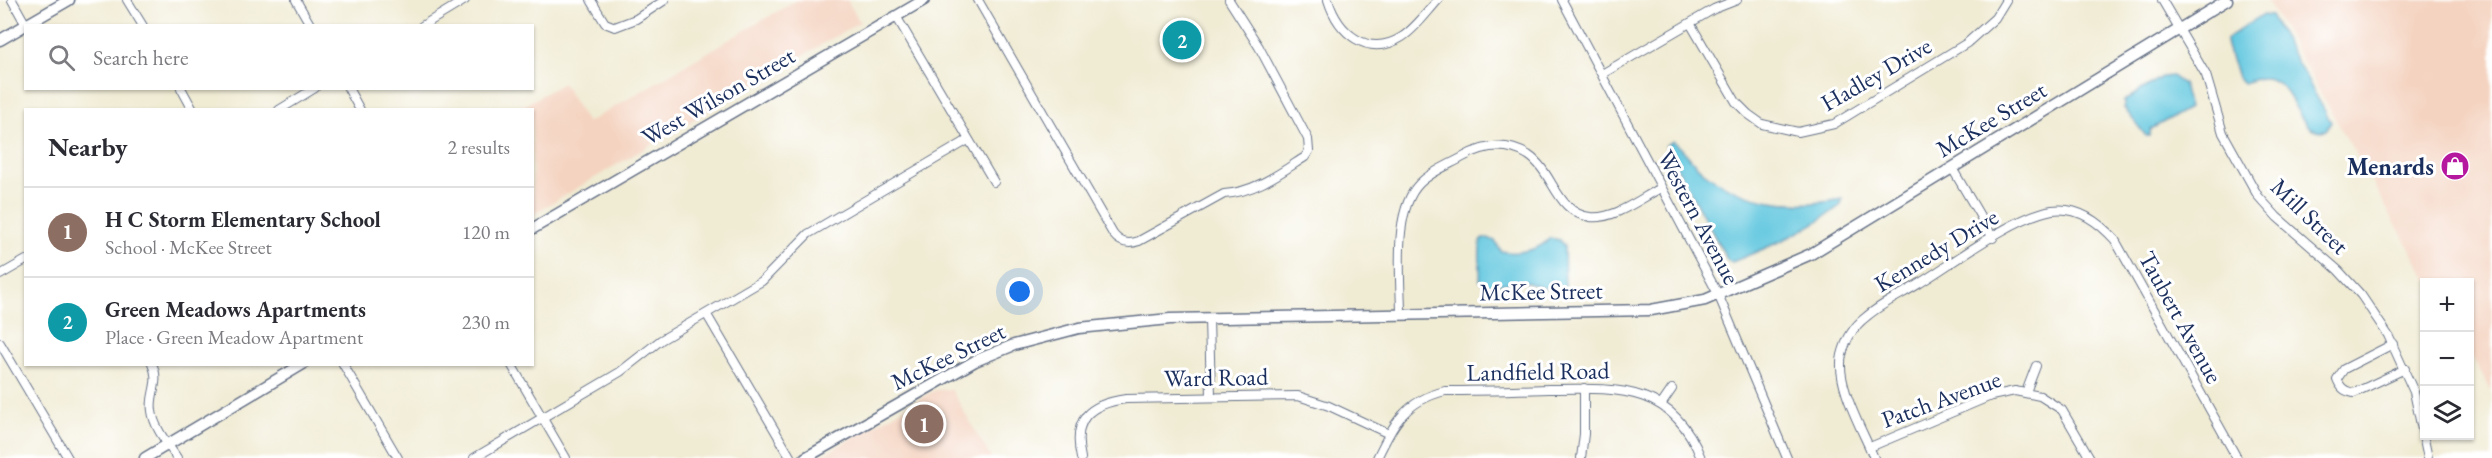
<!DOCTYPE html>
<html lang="en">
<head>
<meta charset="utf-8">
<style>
  :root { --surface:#fff; --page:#f2f2f3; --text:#2b2b33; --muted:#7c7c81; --line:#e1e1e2; --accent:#b5179e }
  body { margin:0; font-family:"EB Garamond",serif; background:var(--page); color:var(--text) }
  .controls { position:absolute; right:18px; bottom:18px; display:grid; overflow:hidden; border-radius:0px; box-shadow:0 2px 4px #0004 }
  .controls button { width:54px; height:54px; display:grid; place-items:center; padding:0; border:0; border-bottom:2px solid var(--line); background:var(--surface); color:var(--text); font:30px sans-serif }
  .you { position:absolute; left:1020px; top:292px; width:21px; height:21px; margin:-15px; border:4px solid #fff; border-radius:50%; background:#1a73e8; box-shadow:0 0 0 9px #1a73e833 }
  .badge { display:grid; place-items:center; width:39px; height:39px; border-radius:50%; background:var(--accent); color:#fff; font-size:20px; font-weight:700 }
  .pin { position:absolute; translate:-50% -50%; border:3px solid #fff; box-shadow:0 2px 6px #0006 }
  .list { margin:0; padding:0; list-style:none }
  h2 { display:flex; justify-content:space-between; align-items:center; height:78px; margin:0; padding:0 24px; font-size:26px }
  h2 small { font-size:20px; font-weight:400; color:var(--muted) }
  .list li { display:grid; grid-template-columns:39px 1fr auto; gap:18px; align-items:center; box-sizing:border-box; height:90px; padding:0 24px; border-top:2px solid var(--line) }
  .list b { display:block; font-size:22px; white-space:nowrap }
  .list p { margin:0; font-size:20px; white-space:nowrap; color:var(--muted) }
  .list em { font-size:20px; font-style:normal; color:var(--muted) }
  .icon { flex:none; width:33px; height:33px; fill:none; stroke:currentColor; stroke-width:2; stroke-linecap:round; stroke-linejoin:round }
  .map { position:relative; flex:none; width:2492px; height:458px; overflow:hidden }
  .search { position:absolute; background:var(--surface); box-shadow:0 2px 4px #0004; left:24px; top:24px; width:510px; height:66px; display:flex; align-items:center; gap:15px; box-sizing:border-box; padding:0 21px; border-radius:0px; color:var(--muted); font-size:22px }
  .panel { position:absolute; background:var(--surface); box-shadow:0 2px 4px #0004; left:24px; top:108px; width:510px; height:258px; border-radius:0px }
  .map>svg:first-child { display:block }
  .built { fill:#f4d3c0 }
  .water { fill:#62c7df; stroke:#3e7b9e; stroke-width:1.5 }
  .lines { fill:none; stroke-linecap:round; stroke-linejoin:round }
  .street-casing { stroke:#667187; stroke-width:10 }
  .secondary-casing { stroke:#667187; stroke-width:13 }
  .street { stroke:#fff; stroke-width:8 }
  .secondary { stroke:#fff; stroke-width:10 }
  .labels { text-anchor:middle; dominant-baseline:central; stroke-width:6; stroke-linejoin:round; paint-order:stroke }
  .street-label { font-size:24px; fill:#1b2f5e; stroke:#fff }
  .poi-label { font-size:24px; font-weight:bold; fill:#1b2f5e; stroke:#fff; text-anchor:end }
</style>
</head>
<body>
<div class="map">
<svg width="2492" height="458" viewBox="0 0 2492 458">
  <rect width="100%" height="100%" fill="#fff"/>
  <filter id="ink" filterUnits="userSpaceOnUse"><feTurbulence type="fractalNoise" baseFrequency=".0167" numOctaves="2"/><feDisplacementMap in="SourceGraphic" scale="12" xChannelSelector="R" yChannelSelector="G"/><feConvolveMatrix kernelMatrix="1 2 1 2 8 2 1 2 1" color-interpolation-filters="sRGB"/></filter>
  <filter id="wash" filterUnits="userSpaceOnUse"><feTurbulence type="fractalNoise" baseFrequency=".008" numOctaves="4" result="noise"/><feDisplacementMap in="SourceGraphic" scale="24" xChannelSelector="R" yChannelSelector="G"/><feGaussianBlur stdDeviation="1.35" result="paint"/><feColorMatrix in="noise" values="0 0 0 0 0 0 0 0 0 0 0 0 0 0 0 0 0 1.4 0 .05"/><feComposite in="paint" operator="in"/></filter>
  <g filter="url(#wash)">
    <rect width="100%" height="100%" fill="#f0ebd3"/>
    <g class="built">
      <polygon points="797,0 847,0 860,22 533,214 532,110 518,109 563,83 587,123"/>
      <polygon points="2267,0 2492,0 2492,392 2470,353 2470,282 2429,282"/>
      <polygon points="951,389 991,458 818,458 935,390"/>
    </g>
    <g class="water">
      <path d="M2262 15 2271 16 2331 122 2326 130C2294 138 2297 77 2262 78 2256 78 2250 82 2244 83L2238 79C2236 64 2225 49 2226 39Z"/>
      <polygon points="2172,76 2183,84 2189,108 2151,129 2149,136 2146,136 2124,108 2124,101 2162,77"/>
      <path d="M1673 141C1686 150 1692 164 1705 173 1745 203 1795 209 1842 199L1841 205C1810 230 1769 247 1732 262L1728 261 1669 153 1666 145Z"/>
      <path d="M1488 238 1495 241 1501 251C1515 255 1541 250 1550 238L1560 240 1564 246 1565 287 1544 288 1525 282 1485 285 1480 281C1481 268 1478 253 1481 240Z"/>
    </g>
  </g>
  <g filter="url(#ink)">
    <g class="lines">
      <g class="street-casing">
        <g id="street">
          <polyline points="12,0 26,25"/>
          <polyline points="127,0 143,26"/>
          <polyline points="296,0 311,26"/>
          <polyline points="591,0 605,23 615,27 636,19 665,0"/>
          <path d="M978 0 1113 234C1120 243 1128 245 1139 241L1224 194C1255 192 1280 173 1305 157L1309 151 1308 139 1259 47 1229 0"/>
          <path d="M1328 0C1338 32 1367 59 1402 37 1416 28 1427 12 1438 0"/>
          <polyline points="1562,0 1718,294 1787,458"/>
          <polyline points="2162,0 2206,75 2223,133 2258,196 2277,217 2338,270 2361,295 2388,335 2414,392 2428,458"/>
          <polyline points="896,16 994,182"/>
          <polyline points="1690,23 1736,102 1748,114 1762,124 1798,132 1834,124 1967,43 1995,18 2006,0"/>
          <polyline points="422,26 465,0"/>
          <polyline points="1602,74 1714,9 1737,0"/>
          <polyline points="181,88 193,110"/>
          <polyline points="348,88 360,110"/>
          <polyline points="279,110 315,88"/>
          <polyline points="1952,168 1993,238"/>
          <polyline points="0,275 26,260"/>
          <polyline points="707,315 791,458"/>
          <path d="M1401 315C1401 276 1392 211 1420 183 1432 171 1449 165 1463 157 1484 145 1506 142 1528 155 1554 172 1556 213 1590 217 1614 220 1641 198 1661 188"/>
          <polyline points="1209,318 1211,396"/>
          <polyline points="0,343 68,458"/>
          <path d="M2393 344 2344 369 2337 379C2341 389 2345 391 2354 393L2405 369"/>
          <path d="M152 364C161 382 149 394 152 411 154 428 168 444 177 458"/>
          <polyline points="343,364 398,458"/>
          <polyline points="511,364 566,458"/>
          <polyline points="2026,392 2036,366"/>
          <polyline points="1661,405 1672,389"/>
          <polyline points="1870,447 1991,396 2015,391 2040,396 2062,410 2090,458"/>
          <polyline points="474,458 620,372 661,340 762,281 808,234 968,140"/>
          <path d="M1081 458C1072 419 1089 404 1126 399L1298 396 1329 406 1389 434"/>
          <path d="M1377 458C1394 423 1405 401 1445 391 1481 391 1516 390 1552 389 1618 388 1673 385 1701 458"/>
          <polyline points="1581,458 1584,434 1584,388"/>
          <path d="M1874 458C1863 431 1835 384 1842 355 1846 339 1854 326 1866 317 1882 303 1903 294 1920 283 1956 261 2013 217 2052 210 2078 206 2099 222 2115 240L2237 458"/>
        </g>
      </g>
      <g class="secondary-casing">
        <g id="secondary">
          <polyline points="0,40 69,0"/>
          <polyline points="532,229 924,0"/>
          <polyline points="145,458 303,364"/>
          <polyline points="805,458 975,361 1014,345 1079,328 1170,319 1651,310 1705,300 1811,254 2227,0"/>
        </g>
      </g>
      <use href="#street" class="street"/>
      <use href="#secondary" class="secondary"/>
    </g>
  </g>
  <defs>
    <g id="shop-disc" transform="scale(1.5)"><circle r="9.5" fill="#b5179e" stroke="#fff"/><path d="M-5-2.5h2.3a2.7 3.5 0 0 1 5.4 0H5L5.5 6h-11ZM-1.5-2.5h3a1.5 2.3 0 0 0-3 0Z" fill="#fff"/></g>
  </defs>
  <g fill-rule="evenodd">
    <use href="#shop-disc" x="2455" y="166"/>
  </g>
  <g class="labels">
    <g class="street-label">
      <text transform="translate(1876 74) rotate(-30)">Hadley Drive</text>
      <text transform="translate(718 96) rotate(-30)">West Wilson Street</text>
      <text transform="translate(1991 119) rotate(-31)">McKee Street</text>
      <text transform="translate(2310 216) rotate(44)">Mill Street</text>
      <text transform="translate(1699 217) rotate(62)">Western Avenue</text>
      <text transform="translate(1936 250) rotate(-31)">Kennedy Drive</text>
      <text transform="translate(1541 291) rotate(-1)">McKee Street</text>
      <text transform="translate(2181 317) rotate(61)">Taubert Avenue</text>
      <text transform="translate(948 356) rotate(-26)">McKee Street</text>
      <text transform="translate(1538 371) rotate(-1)">Landfield Road</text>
      <text transform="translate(1216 377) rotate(-1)">Ward Road</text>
      <text transform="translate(1941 399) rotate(-20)">Patch Avenue</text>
    </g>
    <g class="poi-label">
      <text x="2434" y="166">Menards</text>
    </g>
  </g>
</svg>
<div class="controls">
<button>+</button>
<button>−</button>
<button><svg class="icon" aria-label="layers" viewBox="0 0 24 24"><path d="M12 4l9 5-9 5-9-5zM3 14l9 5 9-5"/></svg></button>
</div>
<div class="you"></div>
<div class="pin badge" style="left:924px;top:424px;background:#8d6e63">1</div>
<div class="pin badge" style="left:1182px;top:40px;background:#0f9aa8">2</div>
<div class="search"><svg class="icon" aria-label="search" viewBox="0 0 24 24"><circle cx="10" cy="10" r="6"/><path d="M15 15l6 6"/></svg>Search here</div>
<section class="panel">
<h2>Nearby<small>2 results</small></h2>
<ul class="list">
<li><span class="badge" style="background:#8d6e63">1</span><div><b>H C Storm Elementary School</b><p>School · McKee Street</p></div><em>120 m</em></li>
<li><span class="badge" style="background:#0f9aa8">2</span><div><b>Green Meadows Apartments</b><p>Place · Green Meadow Apartment</p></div><em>230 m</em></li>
</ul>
</section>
</div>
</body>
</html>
